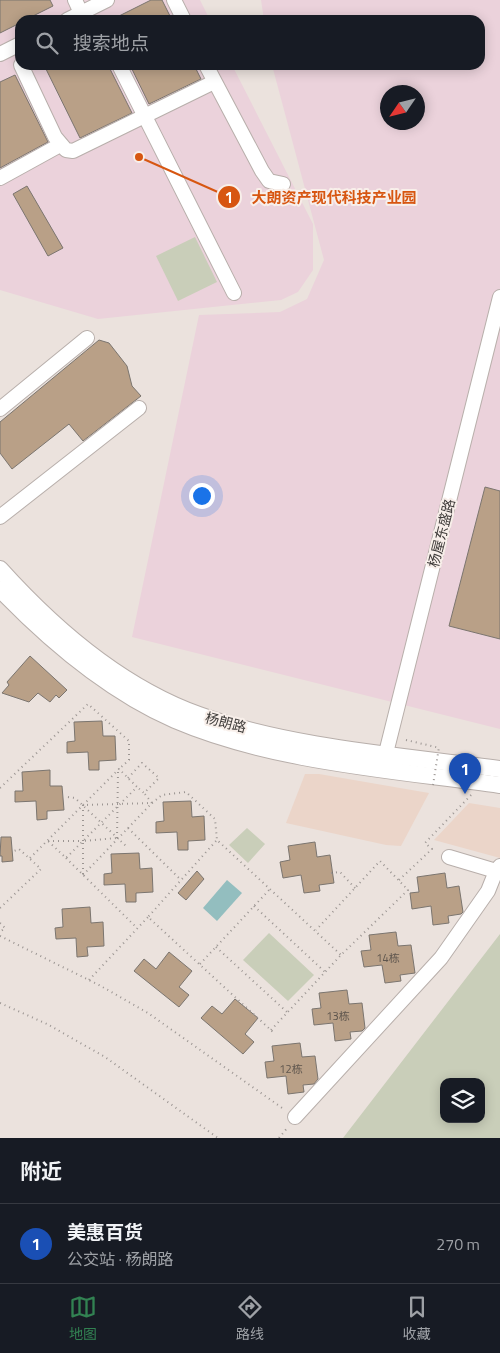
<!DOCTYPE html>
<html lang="zh">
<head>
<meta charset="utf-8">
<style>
  :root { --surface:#171b24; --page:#242831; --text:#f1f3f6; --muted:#9ea1a6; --line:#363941; --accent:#328252 }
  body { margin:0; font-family:"Titillium Web","Noto Sans SC",sans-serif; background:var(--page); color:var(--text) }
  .controls { position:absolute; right:15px; bottom:15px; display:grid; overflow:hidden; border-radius:10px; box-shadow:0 2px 12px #0003 }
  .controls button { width:45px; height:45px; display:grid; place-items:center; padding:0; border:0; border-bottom:1px solid var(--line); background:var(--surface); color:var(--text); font:25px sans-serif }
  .compass { position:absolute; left:380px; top:85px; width:45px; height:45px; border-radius:50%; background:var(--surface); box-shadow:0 2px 12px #0003; rotate:235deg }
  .you { position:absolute; left:201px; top:495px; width:18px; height:18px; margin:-12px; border:4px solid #fff; border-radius:50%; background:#1a73e8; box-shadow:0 0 0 8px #1a73e833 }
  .badge { display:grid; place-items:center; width:32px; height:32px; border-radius:50%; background:var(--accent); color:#fff; font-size:16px; font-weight:700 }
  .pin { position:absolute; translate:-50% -41px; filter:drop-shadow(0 1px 2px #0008) }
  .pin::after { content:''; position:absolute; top:26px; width:18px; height:15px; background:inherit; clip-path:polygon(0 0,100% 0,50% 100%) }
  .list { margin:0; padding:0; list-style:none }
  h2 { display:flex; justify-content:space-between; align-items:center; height:65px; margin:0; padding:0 20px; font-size:21px }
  h2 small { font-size:16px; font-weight:400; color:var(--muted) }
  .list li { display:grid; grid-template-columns:32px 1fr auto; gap:15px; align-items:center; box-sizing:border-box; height:80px; padding:0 20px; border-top:1px solid var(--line) }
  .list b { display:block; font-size:19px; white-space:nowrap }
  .list p { margin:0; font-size:16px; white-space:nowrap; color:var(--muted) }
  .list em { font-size:16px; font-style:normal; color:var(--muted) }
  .icon { flex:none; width:28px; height:28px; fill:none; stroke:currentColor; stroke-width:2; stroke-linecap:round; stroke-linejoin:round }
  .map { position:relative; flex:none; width:500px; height:1138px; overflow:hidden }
  .search { position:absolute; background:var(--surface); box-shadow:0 2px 12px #0003; left:15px; right:15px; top:15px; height:55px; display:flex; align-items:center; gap:12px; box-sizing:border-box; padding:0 18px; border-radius:15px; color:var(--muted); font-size:19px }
  .sheet { height:145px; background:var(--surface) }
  nav { display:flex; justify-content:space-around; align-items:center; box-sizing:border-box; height:70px; border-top:1px solid var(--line); background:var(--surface); font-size:14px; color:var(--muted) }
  nav a { display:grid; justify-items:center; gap:2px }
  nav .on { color:var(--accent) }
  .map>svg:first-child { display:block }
  .commercial { fill:#ebd5c9 }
  .industrial { fill:#ebd2db; fill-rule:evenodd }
  .green { fill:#c9ceb9; fill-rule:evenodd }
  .water { fill:#93bebf }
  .building { fill:#b9a087; stroke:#7b756f }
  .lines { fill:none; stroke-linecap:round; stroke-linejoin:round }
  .minor-casing { stroke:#b8afab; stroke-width:16 }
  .major-casing { stroke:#b8afab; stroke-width:18 }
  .path { stroke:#9b9592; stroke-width:2; stroke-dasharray:1 4; stroke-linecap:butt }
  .minor { stroke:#fff; stroke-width:14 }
  .major { stroke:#fff; stroke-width:16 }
  .path-bridge { stroke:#9b9592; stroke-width:2; stroke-dasharray:1 4; stroke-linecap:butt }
  .labels { text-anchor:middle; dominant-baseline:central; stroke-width:4; stroke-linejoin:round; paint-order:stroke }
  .number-label { font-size:11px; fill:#5e554d }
  .street-label { font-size:14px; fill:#3f3c3a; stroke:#f8efea }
  .leader { fill:none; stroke:#d75611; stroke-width:2 }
  .callout-dot { fill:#d75611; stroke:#f8efea; stroke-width:2 }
  .mark-label { font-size:15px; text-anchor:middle; font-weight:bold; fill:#fff }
  .callout-label { font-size:15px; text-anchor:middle; font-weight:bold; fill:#d75611; stroke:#f8efea; stroke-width:4; stroke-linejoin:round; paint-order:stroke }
</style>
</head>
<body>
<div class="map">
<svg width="500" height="1138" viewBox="0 0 500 1138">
  <rect width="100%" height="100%" fill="#ebe2dd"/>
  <g class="commercial">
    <polygon points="305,774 319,774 429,793 401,846 386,845 286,823"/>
    <polygon points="469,803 500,808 500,858 434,840"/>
  </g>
  <g class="industrial">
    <polygon points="0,0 200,0 210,20 20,20 20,65 232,65 313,224 313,270 298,292 281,300 98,319 0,290"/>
    <path d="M261 0H500V729L132 637 199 315 280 312 307 299 324 260 272 65H480V20H264ZM388 92H418V122H388Z"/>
  </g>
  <g class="green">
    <polygon points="195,237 217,282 178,301 156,256"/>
    <polygon points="247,828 265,844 248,863 229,845"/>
    <polygon points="269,933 314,975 288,1001 243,960"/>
    <path d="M500 934V1138H343ZM444 1082H481V1119H444Z"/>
  </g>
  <polygon class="water" points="227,880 242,893 217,921 203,908"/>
  <g class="building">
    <polygon points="0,0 50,0 53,6 25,20 20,20 20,23 0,33"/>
    <polygon points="151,0 162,0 172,20 111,20"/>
    <polygon points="44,65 108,65 132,113 80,138"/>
    <polygon points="130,65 194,65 201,79 149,104"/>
    <polygon points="15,75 48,142 0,168 0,82"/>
    <polygon points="27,186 63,248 48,256 13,194"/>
    <polygon points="99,340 109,343 127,366 132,386 141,396 83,441 69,424 12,469 0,453 0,422"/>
    <polygon points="485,487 500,491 500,639 449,626"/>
    <polygon points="30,656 67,690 59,698 56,695 50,702 38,693 29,702 2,693 9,685 7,682"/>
    <polygon points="102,721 103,736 115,736 116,760 99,761 99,770 89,770 88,752 67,753 67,742 75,741 74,722"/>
    <polygon points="50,770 50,786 62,786 64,810 47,811 47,819 37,820 36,801 15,802 15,791 23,791 22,772"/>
    <polygon points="191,801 192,817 204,816 205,840 188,841 188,850 178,850 177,832 156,833 156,822 164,821 163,802"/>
    <polygon points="1,837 11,837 13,861 2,862 2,856 0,856"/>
    <polygon points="315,842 317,857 330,855 334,883 319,885 320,891 304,893 301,875 283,878 280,862 290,860 288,846"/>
    <polygon points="139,853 140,869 152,868 153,892 136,893 136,902 126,902 125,884 104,885 104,874 112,873 111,854"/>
    <polygon points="197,871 204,879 186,900 178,893"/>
    <polygon points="445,873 447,888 459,886 463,912 461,914 448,916 449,923 433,925 431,906 412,909 410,893 419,892 417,877"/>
    <polygon points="90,907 91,923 103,922 104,946 87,947 88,956 77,957 76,938 56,939 55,928 63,927 62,909"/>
    <polygon points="396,932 398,946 411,945 415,973 400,975 401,981 385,983 382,965 364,967 361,951 371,950 369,935"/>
    <polygon points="169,952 192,971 179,987 189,995 179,1007 134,971 144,959 156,969"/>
    <polygon points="347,990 349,1004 362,1003 365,1028 362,1031 350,1032 351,1039 335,1041 333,1023 314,1025 312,1009 321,1008 319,993"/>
    <polygon points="235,999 258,1018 245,1034 254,1042 243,1054 201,1018 212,1006 222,1014"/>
    <polygon points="300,1043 302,1057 315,1056 318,1079 314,1084 303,1085 304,1092 288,1094 286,1076 267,1078 265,1062 274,1061 272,1046"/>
  </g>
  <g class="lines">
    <g class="minor-casing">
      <g id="minor">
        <polyline points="75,0 81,13"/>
        <polyline points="174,0 184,20"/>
        <polyline points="67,20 107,0"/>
        <polyline points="0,54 20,44"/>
        <polyline points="21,65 55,137 66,150 73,151 214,82"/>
        <polyline points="119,65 234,293"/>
        <polyline points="206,65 262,171 269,181 283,184"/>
        <polyline points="0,178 60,145"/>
        <polyline points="0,409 87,338"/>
        <polyline points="0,517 139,408"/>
        <polyline points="383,765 500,297"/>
        <polyline points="449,857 496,871 500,866"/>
        <polyline points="295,1117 441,958 488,891 496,871"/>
      </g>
    </g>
    <g class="major-casing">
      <g id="major">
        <path d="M0 569C55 630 121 687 199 715 290 748 404 756 500 769"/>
        <path d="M0 589C50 641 109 691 175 720 273 762 395 770 500 785"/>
      </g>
    </g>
    <g class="path">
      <polyline points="406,740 440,748"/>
      <polyline points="128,778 142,763 159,778 144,793 137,787"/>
      <polyline points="0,788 88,704 129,741 129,760 119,769"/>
      <polyline points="68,797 75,798 126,846"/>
      <polyline points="128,828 181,880"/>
      <polyline points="117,838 118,771"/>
      <polyline points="48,841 83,841 83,805 152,803 162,795 186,792 215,819 217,840 341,955"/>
      <polyline points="216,841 148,917 273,1032"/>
      <polyline points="30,858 119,769 137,787 66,858 48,841"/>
      <polyline points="66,858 137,928"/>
      <polyline points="331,873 340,872 355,888"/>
      <polyline points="83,874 83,841 117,838"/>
      <polyline points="83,875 152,803 144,793"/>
      <polyline points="399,880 432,849 425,843 472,794"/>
      <polyline points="254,906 325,972"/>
      <polyline points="0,908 41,869 19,849 14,851"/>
      <polyline points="0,923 5,928 0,932"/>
      <polyline points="0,936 99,985 148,1013 285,1110"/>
      <polyline points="216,947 288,1013"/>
      <polyline points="200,964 270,889"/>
      <polyline points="89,980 148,917"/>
      <polyline points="0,1003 47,1024 105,1057 218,1138"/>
      <polyline points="271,1030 341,955 408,890 380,861 316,930"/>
      <polyline points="279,1138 288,1127"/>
    </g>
    <use href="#minor" class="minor"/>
    <use href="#major" class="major"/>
    <polyline class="path-bridge" points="433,785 439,747"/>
  </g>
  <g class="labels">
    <g class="number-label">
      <text x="388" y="958">14栋</text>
      <text x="338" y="1016">13栋</text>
      <text x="291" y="1069">12栋</text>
    </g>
    <g class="street-label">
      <text transform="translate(441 533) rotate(-76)">杨屋东盛路</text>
      <text transform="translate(226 722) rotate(15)">杨朗路</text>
    </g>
  </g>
  <path class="leader" d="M139 157L229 197"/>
  <g class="callout-dot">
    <circle cx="139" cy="157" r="5"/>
    <circle cx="229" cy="197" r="12"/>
  </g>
  <g class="mark-label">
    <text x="229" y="203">1</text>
  </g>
  <g class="callout-label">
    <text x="334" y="203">大朗资产现代科技产业园</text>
  </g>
</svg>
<div class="controls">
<button><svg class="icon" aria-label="layers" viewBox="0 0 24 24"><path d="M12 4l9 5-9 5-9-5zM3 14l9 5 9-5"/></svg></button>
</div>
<svg class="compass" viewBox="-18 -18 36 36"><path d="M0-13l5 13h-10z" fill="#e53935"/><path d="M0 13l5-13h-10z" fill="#9ea1a6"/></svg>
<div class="you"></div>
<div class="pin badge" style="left:465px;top:794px;background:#1a4fb4">1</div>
<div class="search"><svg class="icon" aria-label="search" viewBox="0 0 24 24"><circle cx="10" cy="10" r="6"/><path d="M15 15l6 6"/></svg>搜索地点</div>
</div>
<section class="sheet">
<h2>附近<small></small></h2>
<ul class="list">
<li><span class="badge" style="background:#1a4fb4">1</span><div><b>美惠百货</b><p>公交站 · 杨朗路</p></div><em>270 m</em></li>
</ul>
</section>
<nav>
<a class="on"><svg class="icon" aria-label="map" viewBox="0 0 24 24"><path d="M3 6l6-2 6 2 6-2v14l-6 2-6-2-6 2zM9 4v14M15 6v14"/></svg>地图</a>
<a><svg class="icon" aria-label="directions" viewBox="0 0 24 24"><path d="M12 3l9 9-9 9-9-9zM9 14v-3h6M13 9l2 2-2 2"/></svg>路线</a>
<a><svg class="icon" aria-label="saved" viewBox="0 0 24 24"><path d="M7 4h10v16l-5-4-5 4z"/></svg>收藏</a>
</nav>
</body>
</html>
